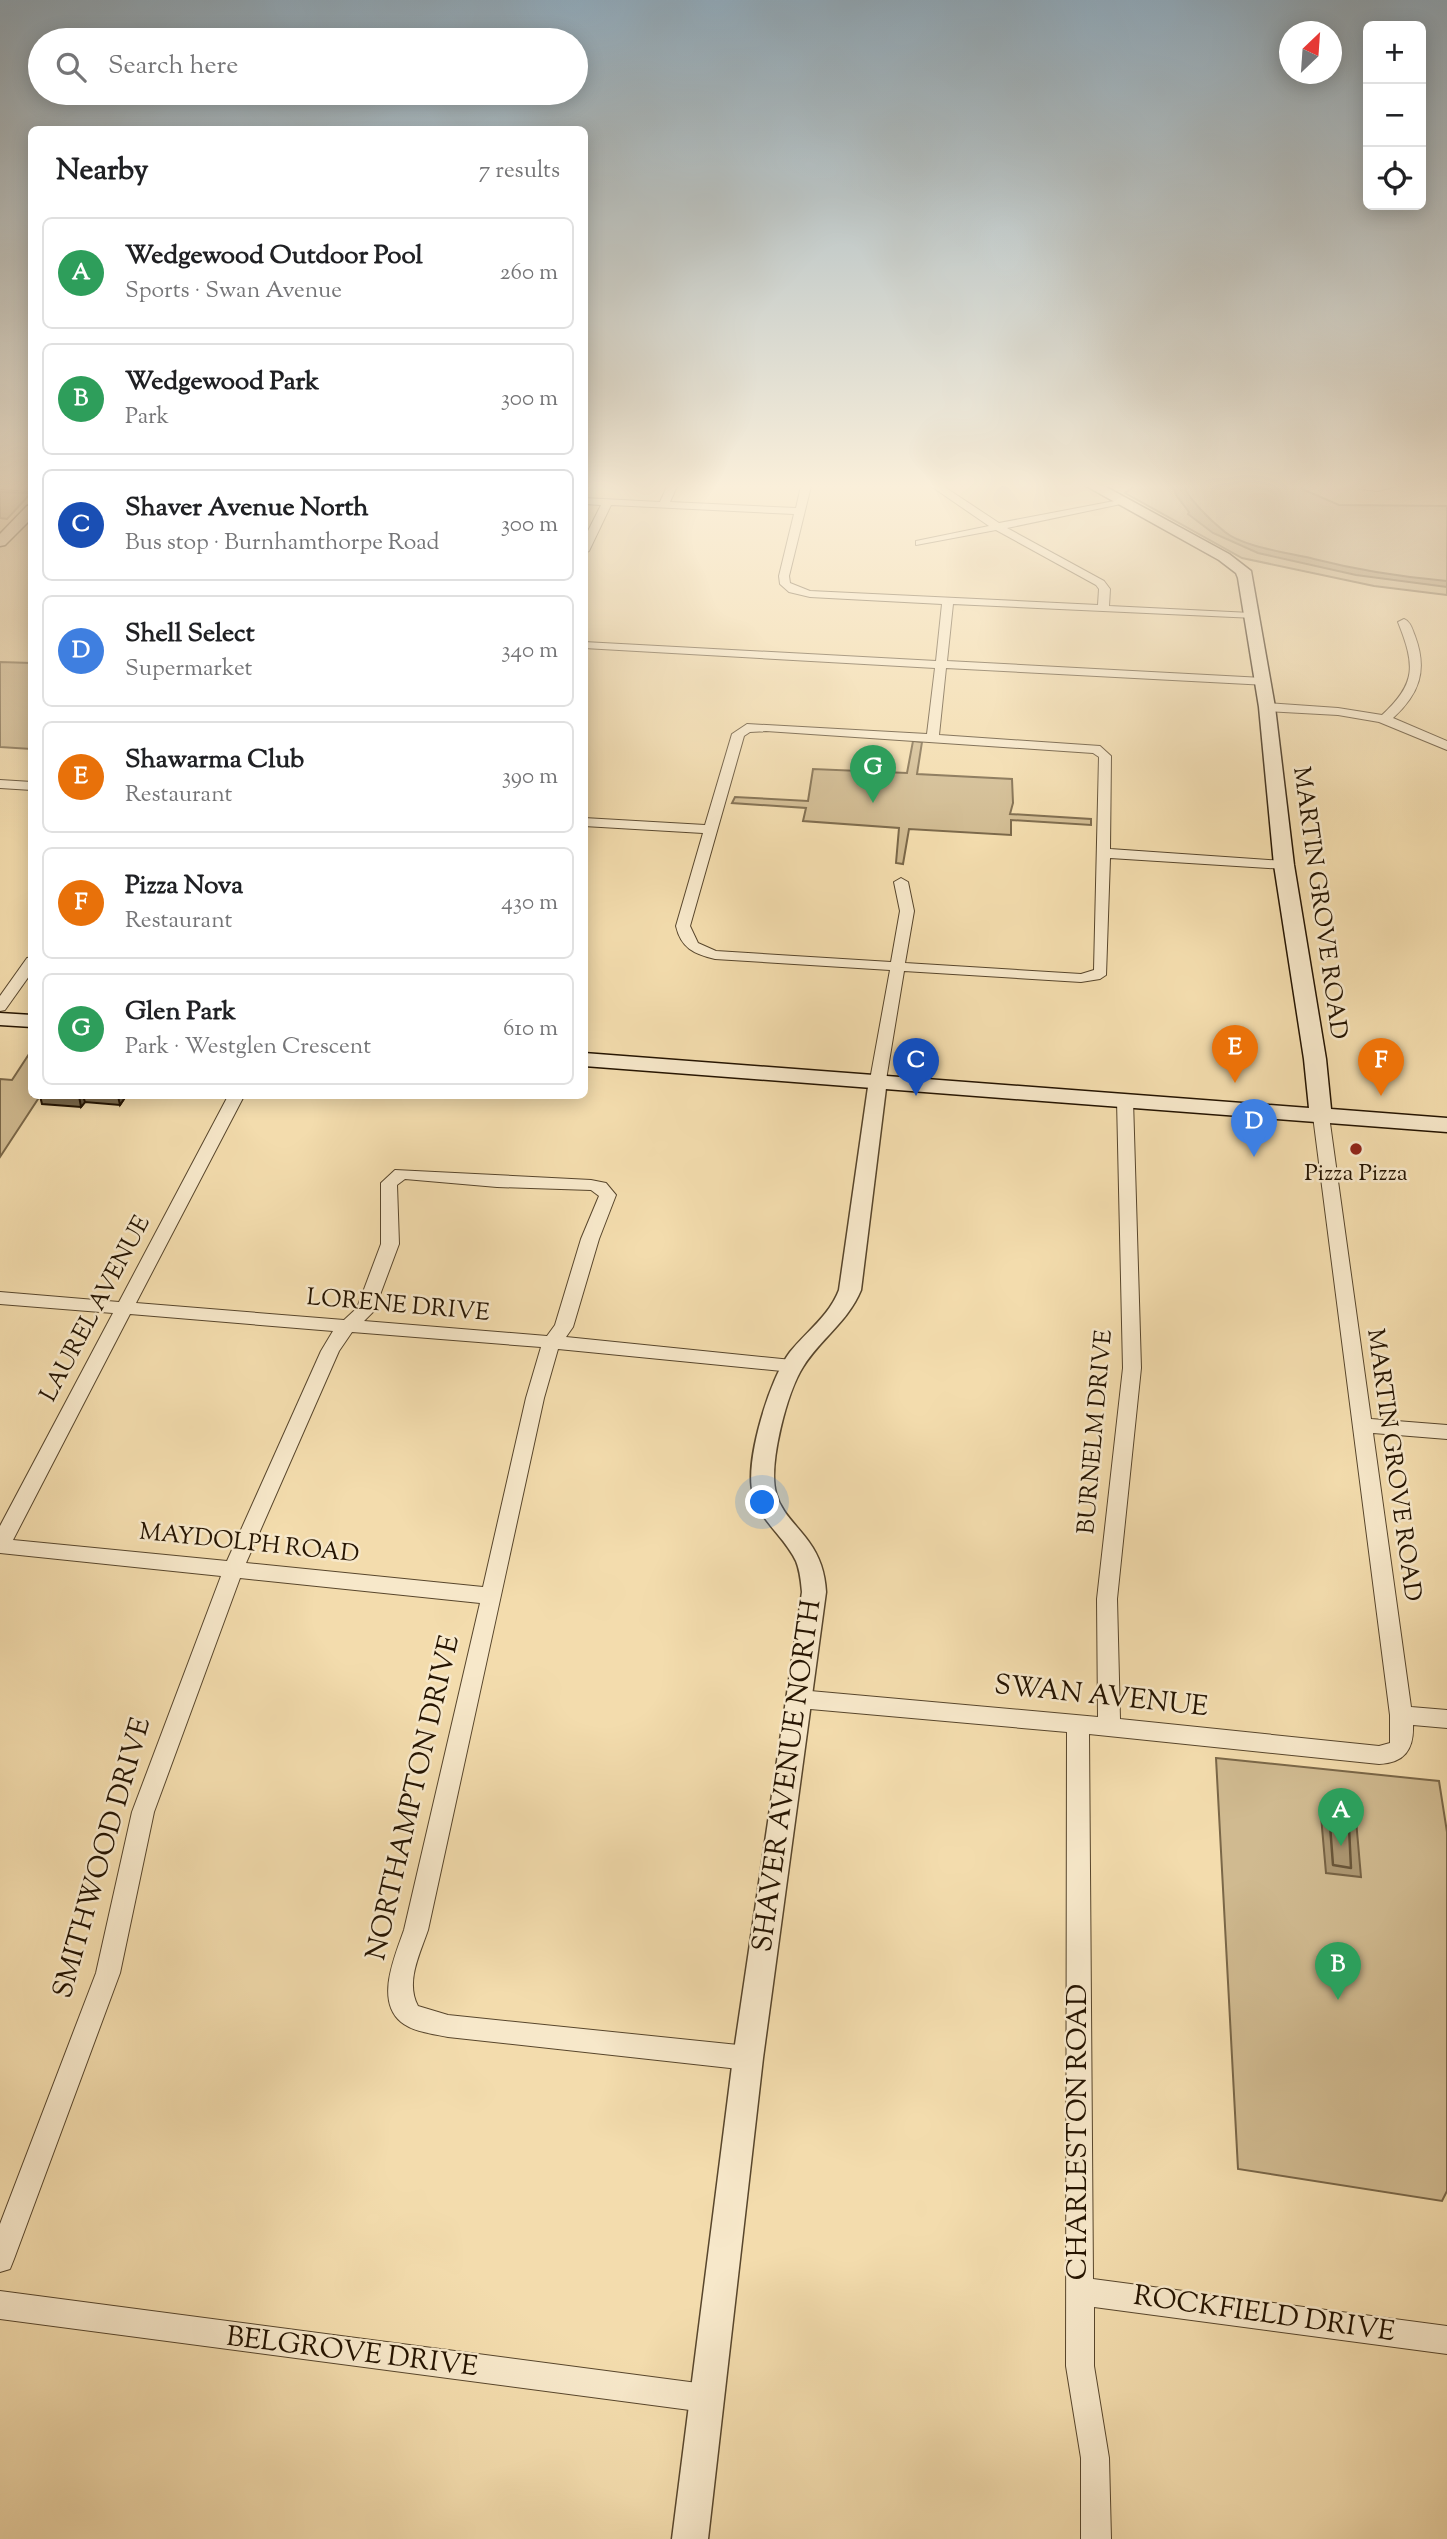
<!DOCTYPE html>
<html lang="en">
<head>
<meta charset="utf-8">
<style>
  :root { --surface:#fff; --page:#f2f2f2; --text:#202124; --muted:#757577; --line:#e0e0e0; --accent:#8f2418 }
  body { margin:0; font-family:"Sorts Mill Goudy",serif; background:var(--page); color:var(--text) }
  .controls { position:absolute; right:21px; top:21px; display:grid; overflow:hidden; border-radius:10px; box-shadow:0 4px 18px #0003 }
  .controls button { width:63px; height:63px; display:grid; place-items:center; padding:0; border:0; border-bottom:2px solid var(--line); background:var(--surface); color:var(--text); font:35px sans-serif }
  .compass { position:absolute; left:1279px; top:21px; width:63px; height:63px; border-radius:50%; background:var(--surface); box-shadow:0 4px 18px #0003; rotate:25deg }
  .you { position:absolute; left:763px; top:1503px; width:24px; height:24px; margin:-18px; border:5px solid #fff; border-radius:50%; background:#1a73e8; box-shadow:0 0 0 10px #1a73e833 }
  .badge { display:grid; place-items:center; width:46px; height:46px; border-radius:50%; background:var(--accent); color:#fff; font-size:23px; font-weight:700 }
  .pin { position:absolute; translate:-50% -58px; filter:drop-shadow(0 2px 4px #0008) }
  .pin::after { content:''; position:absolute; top:37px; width:24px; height:21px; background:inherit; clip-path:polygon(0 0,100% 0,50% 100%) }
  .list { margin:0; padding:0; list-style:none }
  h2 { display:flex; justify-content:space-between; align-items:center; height:91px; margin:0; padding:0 28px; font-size:30px }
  h2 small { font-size:23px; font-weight:400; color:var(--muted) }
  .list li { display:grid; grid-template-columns:46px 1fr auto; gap:21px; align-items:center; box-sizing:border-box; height:112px; margin:0 14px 14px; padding:0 14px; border:2px solid var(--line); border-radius:10px }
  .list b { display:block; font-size:26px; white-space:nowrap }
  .list p { margin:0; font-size:23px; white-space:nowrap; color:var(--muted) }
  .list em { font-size:23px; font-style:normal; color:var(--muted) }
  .icon { flex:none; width:38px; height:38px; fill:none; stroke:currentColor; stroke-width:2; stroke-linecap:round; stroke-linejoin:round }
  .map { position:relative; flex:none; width:1447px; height:2539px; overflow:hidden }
  .search { position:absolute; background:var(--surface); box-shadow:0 4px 18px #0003; left:28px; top:28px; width:560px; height:77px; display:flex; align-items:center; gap:18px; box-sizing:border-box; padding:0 24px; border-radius:38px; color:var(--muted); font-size:26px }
  .panel { position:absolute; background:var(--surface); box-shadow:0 4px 18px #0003; left:28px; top:126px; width:560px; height:973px; border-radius:10px }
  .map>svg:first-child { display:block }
  .green { fill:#d0ba90; stroke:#7a6748; stroke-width:2 }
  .water { fill:#ad9873; stroke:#776345; stroke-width:2 }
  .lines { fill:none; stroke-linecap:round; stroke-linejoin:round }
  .shore { stroke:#69563a; stroke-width:2.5 }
  .minor-casing { stroke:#58462c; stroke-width:2 }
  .tertiary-casing { stroke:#58462c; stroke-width:3 }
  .secondary-casing { stroke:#251401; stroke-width:3 }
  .minor { fill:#f7e8ca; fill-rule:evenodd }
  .tertiary { fill:#f7e8ca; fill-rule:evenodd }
  .secondary { fill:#f7e8ca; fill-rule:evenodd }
  .wall { fill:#7c6b4d; stroke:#251401; stroke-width:2 }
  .shaded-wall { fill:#65573f; stroke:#251401; stroke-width:2 }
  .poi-dot { fill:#8f2418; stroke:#f7e8ca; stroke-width:2.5 }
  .labels { text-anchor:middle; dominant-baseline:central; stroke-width:5; stroke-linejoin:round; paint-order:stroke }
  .street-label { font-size:24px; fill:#251401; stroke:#f7e8ca }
  .poi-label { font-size:24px; fill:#251401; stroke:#f7e8ca }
  .near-street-label { font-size:28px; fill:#251401; stroke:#f7e8ca }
</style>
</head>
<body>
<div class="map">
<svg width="1447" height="2539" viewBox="0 0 1447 2539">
  <rect width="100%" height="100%" fill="#f3dcad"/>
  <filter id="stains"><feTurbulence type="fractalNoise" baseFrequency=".00286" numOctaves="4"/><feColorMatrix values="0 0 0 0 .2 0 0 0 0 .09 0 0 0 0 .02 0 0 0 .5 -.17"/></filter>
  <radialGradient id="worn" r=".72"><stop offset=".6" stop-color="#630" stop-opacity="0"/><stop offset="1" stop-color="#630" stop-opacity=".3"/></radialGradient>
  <g class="green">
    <polygon points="1140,482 1303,482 1300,484 1302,489 1339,505 1447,506 1447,595 1374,586 1242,558 1125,493"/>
    <polygon points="0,492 31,493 7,519 0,518"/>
    <polygon points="0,662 31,663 31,749 0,747"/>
    <polygon points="913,741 922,742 917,774 1012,779 1013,803 1010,814 1091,819 1091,825 1011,820 1011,835 909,829 903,864 896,863 899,828 803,821 806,808 732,803 735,797 808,801 813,769 907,773"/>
    <polygon points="31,1051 32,1096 40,1096 0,1157 0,1079 12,1080"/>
    <polygon points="1216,1758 1439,1781 1447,1832 1447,2191 1442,2201 1238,2169"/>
  </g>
  <g class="water">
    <path d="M1173 482H1187L1185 490C1196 506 1210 520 1225 532 1243 547 1290 553 1314 559 1357 570 1401 577 1447 581V587L1356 575 1258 553 1213 533 1188 514 1189 512 1176 495Z"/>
    <polygon points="1321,1816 1356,1820 1361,1877 1326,1873"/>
  </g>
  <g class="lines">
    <polygon class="shore" points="1330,1825 1349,1828 1351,1868 1333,1865"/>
    <g class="minor-casing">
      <g id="minor">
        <path d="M669 482H679L670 502 796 508 802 482H812L789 576 790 583 810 591 1098 605 1099 589 1096 585 996 530 916 545V541L989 526 925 482H937L999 523 1125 499V503L1121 504 1007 528 1104 581 1110 589 1109 606 1251 613 1255 614V618L953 604 947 661 1263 678 1269 682 1267 685 946 668 939 735 1100 746 1111 756 1110 849 1284 861 1291 865 1284 869 1110 858 1106 975 1100 979 1081 982 904 971 886 1080 884 1083H872L870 1080 890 970 715 959C694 954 681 948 676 926L703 833 584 826V818L705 825 732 734 747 724 927 734 935 668 584 648V642L936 661 942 604 810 597 789 592 780 584 779 576 794 514 611 505 589 551 584 554V539L601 505 584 504V498L660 502ZM766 731 1093 753 1099 757 1094 970 1081 974 905 963 914 911 908 882 901 878 894 882 900 911 891 962 716 951 698 943 690 926 744 736 750 732Z"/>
        <polygon points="1363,482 1414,482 1378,491 1359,489 1358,487"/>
        <polygon points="0,483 32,485 32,491 0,489"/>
        <path d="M1404 619C1411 622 1412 629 1415 636 1428 671 1419 694 1393 718L1447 741V750L1379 722 1338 715 1267 711 1261 707 1267 703 1338 708 1382 715C1417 683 1415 665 1398 622Z"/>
        <polygon points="0,780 32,782 32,790 0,788"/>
        <polygon points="32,957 32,972 5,1010 0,1011 0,996 27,958"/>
        <path d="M1125 1095 1133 1100 1141 1368 1117 1599 1120 1719 1379 1746 1390 1743V1715L1313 1116 1321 1111 1329 1116 1371 1419 1447 1425V1439L1373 1433 1411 1707 1447 1710V1728L1413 1725C1414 1750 1404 1763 1379 1764L1089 1734 1093 2279 1447 2326V2354L1094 2307V2366L1109 2458 1111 2539H1081V2458L1066 2366 1067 1732 799 1708 791 1705 788 1699 791 1693 799 1690 1098 1717 1097 1599 1123 1368 1117 1100Z"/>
        <path d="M228 1096H244L136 1303 344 1320 357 1308 381 1244V1183L395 1170 591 1180 606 1183 616 1195 599 1239 573 1327 566 1337 792 1360 799 1362 801 1366 799 1370 792 1372 558 1349 544 1398 428 1930C420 1954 405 1982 418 2006L448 2015 748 2046 757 2050 761 2058 757 2066 748 2070 448 2037C434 2034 413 2032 401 2022 375 2000 395 1956 404 1930L480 1603 240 1578 154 1812 120 1973 14 2259 10 2269 0 2272V2224L96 1973 132 1812 221 1576 0 1553V1526L113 1313 0 1304V1292L119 1302ZM405 1179 497 1187 591 1190 599 1196 581 1239 555 1325 547 1336 364 1321 374 1311 399 1244 397 1185ZM130 1314 333 1331 321 1351 227 1561 13 1540ZM352 1332 541 1347 526 1398 483 1587 246 1563 339 1351Z"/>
        <polygon points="0,2291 705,2384 715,2388 719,2398 715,2408 705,2412 0,2319"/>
      </g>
    </g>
    <g class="tertiary-casing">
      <path id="tertiary" d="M878 1074 887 1080 861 1290C848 1322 820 1339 803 1367 787 1392 768 1465 776 1493 781 1513 797 1525 809 1542 820 1557 825 1573 826 1592L763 2058 708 2539H672L733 2058 802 1592C801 1581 800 1571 796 1561 784 1536 760 1521 753 1494 744 1462 770 1378 790 1352 807 1331 829 1316 839 1290L869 1080Z"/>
    </g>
    <g class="secondary-casing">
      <g id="secondary">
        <polygon points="1079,482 1097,482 1229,554 1251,571 1275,707 1294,865 1326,1059 1331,1109 1447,1118 1447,1132 584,1066 584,1053 1309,1108 1304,1059 1274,865 1259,707 1238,578 1236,573 1219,560"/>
        <polygon points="32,505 32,518 5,545 0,546 0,534 27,506"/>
        <polygon points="0,1013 32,1015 32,1027 0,1025"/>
      </g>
    </g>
    <use href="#minor" class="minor"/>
    <use href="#tertiary" class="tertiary"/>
    <use href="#secondary" class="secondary"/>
  </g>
  <polygon class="wall" points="40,1096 126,1096 120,1105 85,1102 81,1107 42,1104"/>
  <g class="shaded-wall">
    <polygon points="79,1096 83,1096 85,1102 81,1107"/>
    <polygon points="118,1096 126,1096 120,1105"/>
  </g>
  <linearGradient id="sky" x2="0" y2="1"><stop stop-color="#90a9b9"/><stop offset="0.58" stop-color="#faefda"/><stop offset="1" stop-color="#faefda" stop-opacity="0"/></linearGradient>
  <rect width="1447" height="838" fill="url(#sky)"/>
  <circle class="poi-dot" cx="1356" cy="1149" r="7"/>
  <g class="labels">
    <g class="street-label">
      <text transform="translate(1319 903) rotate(82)">MARTIN GROVE ROAD</text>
      <text transform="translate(398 1306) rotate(5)">LORENE DRIVE</text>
      <text transform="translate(96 1309) rotate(-62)">LAUREL AVENUE</text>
      <text transform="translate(1096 1432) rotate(-85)">BURNELM DRIVE</text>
      <text transform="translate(1393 1465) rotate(82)">MARTIN GROVE ROAD</text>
      <text transform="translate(249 1544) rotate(6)">MAYDOLPH ROAD</text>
    </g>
    <g class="poi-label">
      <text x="1356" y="1174">Pizza Pizza</text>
    </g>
    <g class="near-street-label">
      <text transform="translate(1101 1697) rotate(6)">SWAN AVENUE</text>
      <text transform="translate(788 1776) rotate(-82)">SHAVER AVENUE NORTH</text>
      <text transform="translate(414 1798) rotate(-77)">NORTHAMPTON DRIVE</text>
      <text transform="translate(103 1858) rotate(-74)">SMITHWOOD DRIVE</text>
      <text transform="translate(1079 2132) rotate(-90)">CHARLESTON ROAD</text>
      <text transform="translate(1264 2315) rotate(8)">ROCKFIELD DRIVE</text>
      <text transform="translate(352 2353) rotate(7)">BELGROVE DRIVE</text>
    </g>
  </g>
  <rect width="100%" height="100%" filter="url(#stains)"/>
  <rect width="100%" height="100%" fill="url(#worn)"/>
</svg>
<div class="controls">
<button>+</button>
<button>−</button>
<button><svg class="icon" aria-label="locate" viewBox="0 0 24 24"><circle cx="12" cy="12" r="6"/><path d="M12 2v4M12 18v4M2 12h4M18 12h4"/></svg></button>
</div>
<svg class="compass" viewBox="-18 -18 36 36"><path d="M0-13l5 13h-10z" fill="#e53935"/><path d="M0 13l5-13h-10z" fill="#757577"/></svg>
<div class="you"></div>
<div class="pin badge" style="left:1341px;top:1846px;background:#2e9e5b">A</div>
<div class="pin badge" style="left:1338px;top:2000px;background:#2e9e5b">B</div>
<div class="pin badge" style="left:916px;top:1096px;background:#1a4fb4">C</div>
<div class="pin badge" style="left:1254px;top:1157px;background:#3f7fe0">D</div>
<div class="pin badge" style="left:1235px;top:1083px;background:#e8710a">E</div>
<div class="pin badge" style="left:1381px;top:1096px;background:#e8710a">F</div>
<div class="pin badge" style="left:873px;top:803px;background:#2e9e5b">G</div>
<div class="search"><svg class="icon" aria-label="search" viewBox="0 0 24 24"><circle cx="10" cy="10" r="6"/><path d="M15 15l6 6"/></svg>Search here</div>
<section class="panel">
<h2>Nearby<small>7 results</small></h2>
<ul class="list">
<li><span class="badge" style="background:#2e9e5b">A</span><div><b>Wedgewood Outdoor Pool</b><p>Sports · Swan Avenue</p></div><em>260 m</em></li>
<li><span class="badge" style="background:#2e9e5b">B</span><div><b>Wedgewood Park</b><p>Park</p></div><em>300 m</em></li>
<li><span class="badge" style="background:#1a4fb4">C</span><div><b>Shaver Avenue North</b><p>Bus stop · Burnhamthorpe Road</p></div><em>300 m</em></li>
<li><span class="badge" style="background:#3f7fe0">D</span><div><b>Shell Select</b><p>Supermarket</p></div><em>340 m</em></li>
<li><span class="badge" style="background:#e8710a">E</span><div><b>Shawarma Club</b><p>Restaurant</p></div><em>390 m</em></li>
<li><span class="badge" style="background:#e8710a">F</span><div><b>Pizza Nova</b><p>Restaurant</p></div><em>430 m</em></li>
<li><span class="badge" style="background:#2e9e5b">G</span><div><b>Glen Park</b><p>Park · Westglen Crescent</p></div><em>610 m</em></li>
</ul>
</section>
</div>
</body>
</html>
